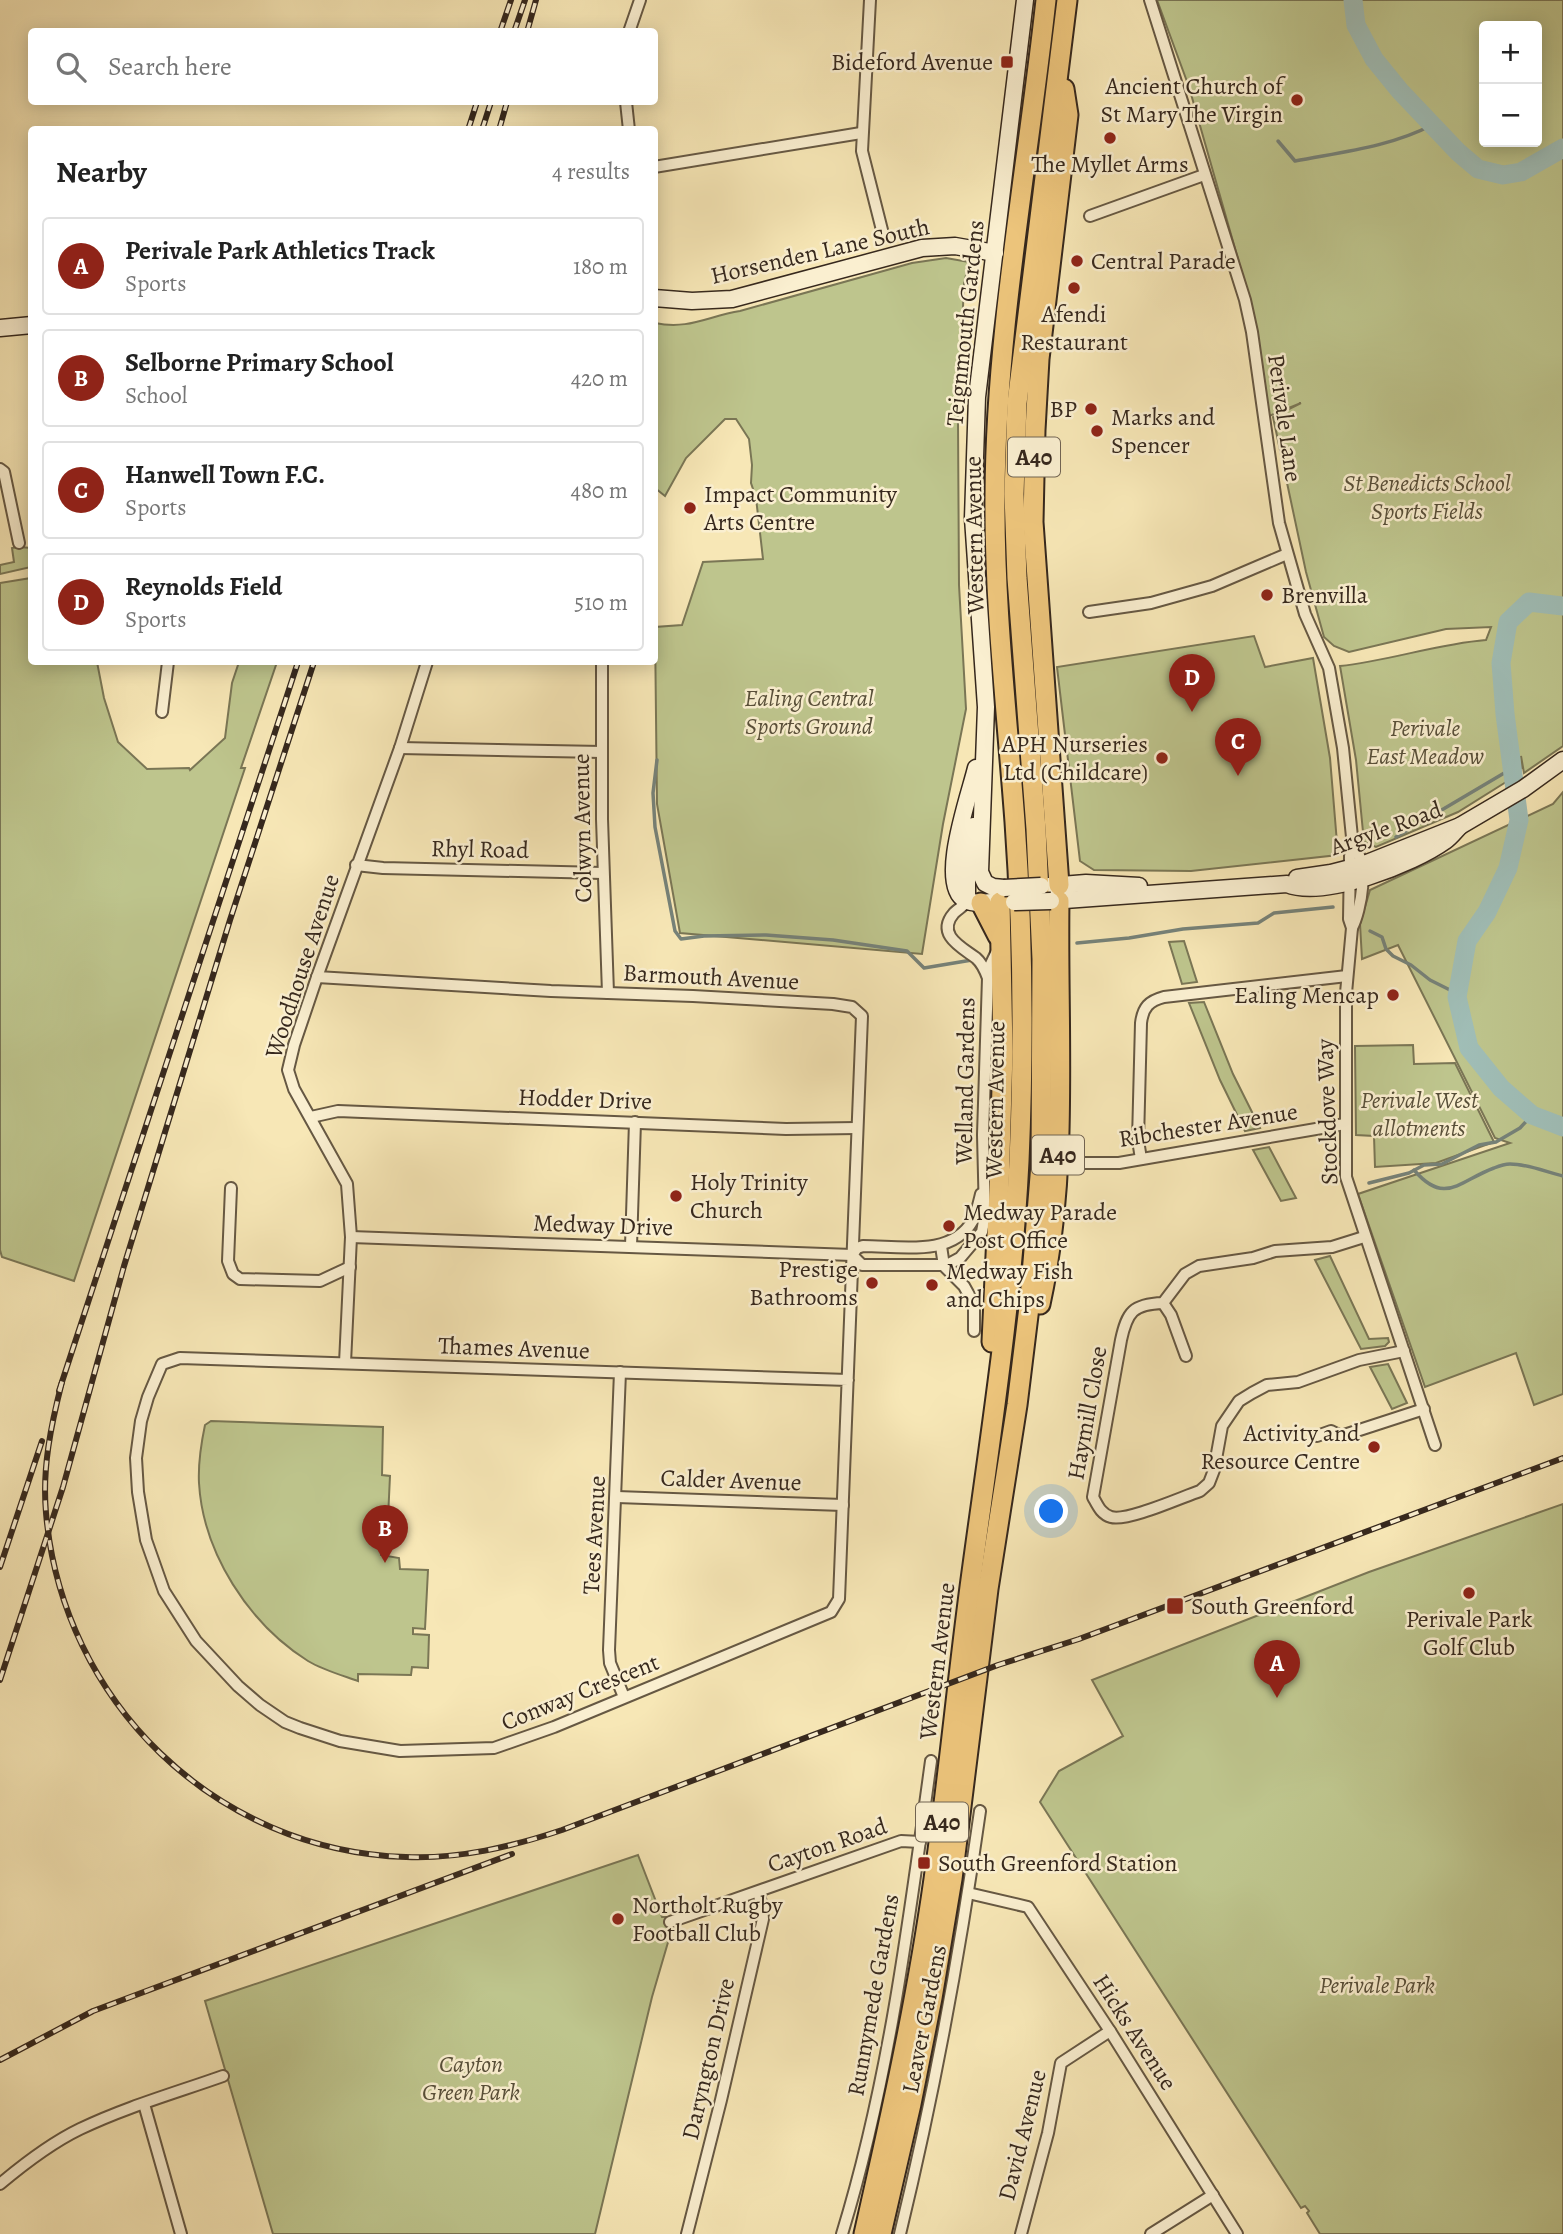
<!DOCTYPE html>
<html lang="en">
<head>
<meta charset="utf-8">
<style>
  :root { --surface:#fff; --page:#f6f6f6; --text:#222; --muted:#767676; --line:#e0e0e0; --accent:#8f2418 }
  body { margin:0; font-family:Alegreya,serif; background:var(--page); color:var(--text) }
  .controls { position:absolute; right:21px; top:21px; display:grid; overflow:hidden; border-radius:7px; box-shadow:0 4px 18px #0003 }
  .controls button { width:63px; height:63px; display:grid; place-items:center; padding:0; border:0; border-bottom:2px solid var(--line); background:var(--surface); color:var(--text); font:35px sans-serif }
  .you { position:absolute; left:1052px; top:1512px; width:24px; height:24px; margin:-18px; border:5px solid #fff; border-radius:50%; background:#1a73e8; box-shadow:0 0 0 10px #1a73e833 }
  .badge { display:grid; place-items:center; width:46px; height:46px; border-radius:50%; background:var(--accent); color:#fff; font-size:23px; font-weight:700 }
  .pin { position:absolute; translate:-50% -58px; filter:drop-shadow(0 2px 4px #0008) }
  .pin::after { content:''; position:absolute; top:37px; width:24px; height:21px; background:inherit; clip-path:polygon(0 0,100% 0,50% 100%) }
  .list { margin:0; padding:0; list-style:none }
  h2 { display:flex; justify-content:space-between; align-items:center; height:91px; margin:0; padding:0 28px; font-size:30px }
  h2 small { font-size:23px; font-weight:400; color:var(--muted) }
  .list li { display:grid; grid-template-columns:46px 1fr auto; gap:21px; align-items:center; box-sizing:border-box; height:98px; margin:0 14px 14px; padding:0 14px; border:2px solid var(--line); border-radius:7px }
  .list b { display:block; font-size:26px; white-space:nowrap }
  .list p { margin:0; font-size:23px; white-space:nowrap; color:var(--muted) }
  .list em { font-size:23px; font-style:normal; color:var(--muted) }
  .icon { flex:none; width:38px; height:38px; fill:none; stroke:currentColor; stroke-width:2; stroke-linecap:round; stroke-linejoin:round }
  .map { position:relative; flex:none; width:1563px; height:2234px; overflow:hidden }
  .search { position:absolute; background:var(--surface); box-shadow:0 4px 18px #0003; left:28px; top:28px; width:630px; height:77px; display:flex; align-items:center; gap:18px; box-sizing:border-box; padding:0 24px; border-radius:7px; color:var(--muted); font-size:26px }
  .panel { position:absolute; background:var(--surface); box-shadow:0 4px 18px #0003; left:28px; top:126px; width:630px; height:539px; border-radius:7px }
  .map>svg:first-child { display:block }
  .green { fill:#bec58d; stroke:#7a7655; stroke-width:2; fill-rule:evenodd }
  .lines { fill:none; stroke-linecap:round; stroke-linejoin:round }
  .stream { stroke:#768279; stroke-width:3.5 }
  .river { stroke:#a0beb7; stroke-width:19 }
  .street-casing { stroke:#665843; stroke-width:14 }
  .secondary-casing { stroke:#36281d; stroke-width:19 }
  .highway-casing { stroke:#36281d; stroke-width:23 }
  .street { stroke:#faefd0; stroke-width:10 }
  .secondary { stroke:#faefd0; stroke-width:16 }
  .highway { stroke:#ecc47b; stroke-width:19 }
  .rail-casing { stroke:#36281d; stroke-width:6 }
  .rail { stroke:#faefd0; stroke-width:3.5; stroke-dasharray:10; stroke-linecap:butt }
  .secondary-bridge-casing { stroke:#36281d; stroke-width:19; stroke-linecap:butt }
  .secondary-bridge { stroke:#faefd0; stroke-width:16 }
  .poi-dot { fill:#8f2418; stroke:#faefd0; stroke-width:2.5 }
  .labels { text-anchor:middle; dominant-baseline:central; stroke-width:5; stroke-linejoin:round; paint-order:stroke }
  .shield { fill:#faefd0; stroke:#716453; stroke-width:2 }
  .shield-label { font-size:23px; font-weight:bold; fill:#36281d }
  .poi-label { font-size:24px; fill:#36281d; stroke:#faefd0; text-anchor:start }
  .street-label { font-size:24px; fill:#36281d; stroke:#faefd0 }
  .park-label { font-size:24px; font-style:italic; fill:#584f39; stroke:#faefd0 }
</style>
</head>
<body>
<div class="map">
<svg width="1563" height="2234" viewBox="0 0 1563 2234">
  <rect width="100%" height="100%" fill="#f7e7b6"/>
  <filter id="stains"><feTurbulence type="fractalNoise" baseFrequency=".00286" numOctaves="4"/><feColorMatrix values="0 0 0 0 .2 0 0 0 0 .09 0 0 0 0 .02 0 0 0 .5 -.17"/></filter>
  <radialGradient id="worn" r=".72"><stop offset=".6" stop-color="#630" stop-opacity="0"/><stop offset="1" stop-color="#630" stop-opacity=".3"/></radialGradient>
  <g class="green">
    <path d="M1157 0H1563V746L1524 773 1521 756 1522 768 1506 778V782L1458 812 1376 847 1364 842 1356 760 1340 666C1389 661 1436 644 1486 640L1491 627 1446 629 1349 652 1334 646 1324 637 1306 572 1273 417 1301 403 1269 416 1238 259 1189 87ZM1484 26H1537V142H1484Z"/>
    <path d="M946 258 969 262 964 284 958 421 959 585 966 709 943 824 922 954 680 933 657 804 655 627 682 625 703 562 763 559 756 498 751 483 752 465 749 439 736 419H725L686 458 665 496 655 488V323C689 330 708 316 740 311L912 263Z"/>
    <polygon points="19,547 31,548 31,567 0,574 0,565 14,562 12,548"/>
    <polygon points="31,578 32,662 97,662 104,698 118,742 147,769 189,768 190,770 225,738 232,683 239,662 277,662 241,768 245,768 74,1281 2,1257 0,1250 0,583"/>
    <polygon points="1254,636 1265,667 1313,658 1330,758 1338,855 1191,871 1094,870 1080,861 1057,667"/>
    <polygon points="1563,792 1563,1394 1534,1405 1516,1353 1425,1387 1358,1194 1510,1143 1495,1138 1398,945 1362,959 1360,924 1370,890 1553,804"/>
    <polygon points="1184,941 1197,982 1182,984 1169,942"/>
    <polygon points="1204,1002 1233,1074 1260,1128 1245,1131 1220,1080 1189,1003"/>
    <polygon points="1413,1045 1414,1064 1455,1063 1494,1142 1436,1163 1375,1167 1374,1136 1356,1135 1355,1046"/>
    <polygon points="1269,1147 1296,1198 1281,1201 1253,1150"/>
    <polygon points="1330,1256 1369,1339 1388,1338 1389,1342 1385,1346 1361,1349 1315,1260"/>
    <polygon points="1388,1364 1407,1403 1392,1409 1370,1367"/>
    <path d="M211 1421 383 1427 382 1475 390 1476 388 1518 383 1519 381 1555 399 1558 400 1569 428 1570 425 1629 413 1628V1634L429 1635 428 1668 412 1667 411 1675 358 1674V1681C341 1675 323 1670 308 1661 249 1624 203 1553 199 1483 198 1463 201 1444 205 1425Z"/>
    <polygon points="1563,1504 1563,2234 1320,2234 1307,2213 1309,2211 1305,2206 1301,2208 1040,1802 1059,1771 1123,1736 1092,1680 1369,1572"/>
    <polygon points="638,1855 662,1917 666,1917 671,1932 652,1997 595,2234 273,2234 205,2001"/>
  </g>
  <g class="lines">
    <g class="stream">
      <path d="M1278 141 1295 161C1341 152 1390 147 1432 125"/>
      <polyline points="657,760 653,793 655,827 675,931 681,939 704,936 766,935 833,940 907,951 924,968 972,960"/>
      <polyline points="1396,837 1511,769"/>
      <polyline points="1370,931 1382,937 1386,949 1393,956 1411,965 1430,980 1458,994"/>
      <polyline points="1077,943 1129,938 1183,929 1258,923 1274,913 1333,907"/>
      <path d="M1414 1170C1445 1206 1459 1181 1494 1168 1499 1166 1505 1164 1510 1164 1528 1164 1546 1172 1563 1176"/>
      <polyline points="1369,1183 1409,1173 1424,1165 1442,1164 1479,1145 1496,1142 1520,1128 1532,1115"/>
    </g>
    <g class="river">
      <polyline points="1353,0 1356,25 1374,59 1400,91 1458,152 1478,169 1503,175 1521,172 1563,148"/>
      <polyline points="1563,606 1529,602 1508,622 1501,663 1505,714 1519,820 1508,868 1487,912 1467,941 1457,997 1469,1048 1501,1088 1532,1115 1563,1127"/>
    </g>
    <g class="street-casing">
      <g id="street">
        <polyline points="870,0 862,151 883,234"/>
        <polyline points="1150,0 1245,300 1252,332 1279,523 1305,614 1329,668 1343,748 1353,847 1350,856 1349,919 1352,928 1346,993 1346,1177 1435,1445"/>
        <polyline points="629,32 640,0"/>
        <polyline points="626,102 629,130"/>
        <polyline points="654,167 861,133"/>
        <polyline points="1090,216 1204,175"/>
        <polyline points="0,469 4,472 19,543"/>
        <polyline points="1089,612 1151,603 1212,586 1287,554"/>
        <polyline points="602,662 602,819 608,993"/>
        <polyline points="162,712 168,662"/>
        <polyline points="400,748 602,752"/>
        <polyline points="356,865 383,868 603,873"/>
        <path d="M967 901C963 907 959 908 954 913 935 935 963 948 976 958 982 963 985 970 988 978"/>
        <path d="M1352 928C1361 911 1370 861 1353 847"/>
        <polyline points="317,977 551,991 693,996 833,1004 852,1007 862,1016 839,1599 831,1612 554,1727 494,1748 400,1751 340,1741 300,1728 285,1722 260,1705 238,1686 196,1641 164,1591 146,1540 138,1492 136,1458 141,1421 148,1397 162,1364 180,1358 848,1380"/>
        <polyline points="311,1117 338,1111 786,1129 857,1128"/>
        <path d="M1141 1159 1138 1140 1141 1023C1143 1007 1149 1001 1164 997L1347 976"/>
        <polyline points="1077,1163 1119,1163 1345,1124"/>
        <polyline points="231,1188 228,1261 233,1274 240,1279 320,1281 350,1267"/>
        <polyline points="351,1237 852,1255"/>
        <path d="M1364 1237 1332 1247 1275 1251 1253 1258 1199 1266 1185 1274 1163 1303C1133 1304 1127 1312 1121 1340L1093 1497C1098 1506 1101 1514 1111 1517 1127 1522 1182 1497 1200 1491L1209 1483 1214 1470 1222 1426 1239 1401 1252 1393 1267 1385 1298 1382 1359 1360 1404 1351"/>
        <polyline points="631,1246 635,1122"/>
        <polyline points="941,1246 944,1266 964,1286 969,1295 974,1308 974,1331"/>
        <polyline points="852,1255 862,1265 947,1265 960,1258 982,1232 985,1216 983,1135 988,978 990,966 997,951"/>
        <path d="M852 1255 857 1248 863 1246C899 1246 952 1258 973 1220 977 1212 979 1202 981 1194"/>
        <polyline points="1163,1303 1171,1315 1186,1356"/>
        <polyline points="345,1363 351,1237 347,1184 294,1089 288,1070 294,1045 317,977 400,748 427,662"/>
        <polyline points="620,1372 609,1650 610,1663 624,1697"/>
        <polyline points="1317,1436 1331,1431 1341,1436 1424,1409"/>
        <polyline points="617,1497 843,1505"/>
        <polyline points="968,1893 1028,1907 1110,2031 1237,2234"/>
        <polyline points="670,1922 901,1841 920,1842"/>
        <polyline points="144,2104 181,2234"/>
        <path d="M0 2184C25 2163 51 2143 80 2129 126 2107 175 2093 223 2076"/>
        <polyline points="687,2234 721,2100 763,1919 762,1906 758,1892"/>
        <path d="M842 2234C889 2081 909 1920 931 1761"/>
        <path d="M900 2234C934 2094 960 1953 980 1811"/>
        <polyline points="1021,2234 1048,2133 1061,2063 1110,2031"/>
        <polyline points="1151,2234 1213,2195"/>
      </g>
    </g>
    <g class="secondary-casing">
      <g id="secondary">
        <polyline points="654,298 692,301 732,299 922,248 955,246 995,253"/>
        <polyline points="0,328 32,325"/>
        <path d="M976 768C970 794 937 884 965 900 973 904 984 903 992 902"/>
        <polyline points="1297,878 1331,873 1362,865 1460,826 1523,789 1563,760"/>
        <polyline points="1049,886 1086,883 1139,886"/>
        <polyline points="1004,888 993,887 985,883 980,872 986,707 973,518 977,397 1025,0"/>
        <polyline points="967,901 967,863 973,826"/>
        <path d="M1051 901 1287 884C1324 899 1413 864 1445 841 1451 837 1455 831 1460 826"/>
      </g>
    </g>
    <g class="highway-casing">
      <g id="highway">
        <polyline points="1059,885 1033,522 1035,430 1039,359 1068,115 1064,89"/>
        <polyline points="981,903 998,936"/>
        <path d="M1040 1304C1069 1172 1057 1035 1059 901"/>
        <polyline points="992,1342 999,1191 1003,1052 1000,902"/>
        <path d="M864 2234C891 2116 917 1999 934 1879 948 1782 957 1685 970 1587 989 1445 1012 1304 1019 1161 1024 1048 1023 934 1015 822 1007 713 994 604 995 495 996 329 1028 165 1046 0"/>
        <polyline points="881,2234 911,2104 932,1998 952,1879 988,1589 1017,1405 1030,1299 1041,1164 1042,959 1036,829 1017,578 1014,494 1017,403 1067,0"/>
      </g>
    </g>
    <use href="#street" class="street"/>
    <use href="#secondary" class="secondary"/>
    <use href="#highway" class="highway"/>
    <g class="rail-casing">
      <g id="rail">
        <polyline points="500,32 511,0"/>
        <polyline points="514,32 525,0"/>
        <polyline points="527,32 536,0"/>
        <polyline points="468,130 477,102"/>
        <polyline points="482,130 491,102"/>
        <polyline points="499,130 507,102"/>
        <path d="M62 1382C51 1425 42 1468 46 1513 62 1701 215 1851 406 1857 460 1859 511 1847 562 1830L998 1665 1079 1639 1563 1458"/>
        <polyline points="59,1391 298,662"/>
        <polyline points="0,1567 42,1441"/>
        <polyline points="0,1680 63,1487 124,1266 230,920 314,662"/>
        <polyline points="0,2060 93,2011 512,1854"/>
      </g>
    </g>
    <use href="#rail" class="rail"/>
    <g class="secondary-bridge-casing">
      <g id="secondary-bridge">
        <polyline points="1004,888 1041,886"/>
        <polyline points="1014,902 1051,901"/>
      </g>
    </g>
    <use href="#secondary-bridge" class="secondary-bridge"/>
  </g>
  <g class="poi-dot">
    <rect x="1000" y="55" width="14" height="14" rx="3.5"/>
    <circle cx="1297" cy="100" r="7"/>
    <circle cx="1110" cy="138" r="7"/>
    <circle cx="1077" cy="261" r="7"/>
    <circle cx="1074" cy="288" r="7"/>
    <circle cx="1091" cy="409" r="7"/>
    <circle cx="1097" cy="431" r="7"/>
    <circle cx="690" cy="508" r="7"/>
    <circle cx="1267" cy="595" r="7"/>
    <circle cx="1162" cy="758" r="7"/>
    <circle cx="1393" cy="995" r="7"/>
    <circle cx="676" cy="1196" r="7"/>
    <circle cx="949" cy="1226" r="7"/>
    <circle cx="872" cy="1283" r="7"/>
    <circle cx="932" cy="1285" r="7"/>
    <circle cx="1374" cy="1447" r="7"/>
    <circle cx="1469" cy="1593" r="7"/>
    <rect x="1166" y="1597" width="18" height="18" rx="3.5"/>
    <rect x="917" y="1856" width="14" height="14" rx="3.5"/>
    <circle cx="618" cy="1919" r="7"/>
  </g>
  <g class="labels">
    <g class="shield">
      <rect x="1008" y="437.5" width="52" height="39" rx="5"/>
      <rect x="1032" y="1135.5" width="52" height="39" rx="5"/>
      <rect x="916" y="1802.5" width="52" height="39" rx="5"/>
    </g>
    <g class="shield-label">
      <text x="1034" y="457">A40</text>
      <text x="1058" y="1155">A40</text>
      <text x="942" y="1822">A40</text>
    </g>
    <g class="poi-label">
      <text x="993" y="62" text-anchor="end">Bideford Avenue</text>
      <text x="1283" y="86" text-anchor="end">Ancient Church of<tspan x="1283" dy="28">St Mary The Virgin</tspan></text>
      <text x="1110" y="164" text-anchor="middle">The Myllet Arms</text>
      <text x="1091" y="261">Central Parade</text>
      <text x="1074" y="314" text-anchor="middle">Afendi<tspan x="1074" dy="28">Restaurant</tspan></text>
      <text x="1077" y="409" text-anchor="end">BP</text>
      <text x="1111" y="417">Marks and<tspan x="1111" dy="28">Spencer</tspan></text>
      <text x="704" y="494">Impact Community<tspan x="704" dy="28">Arts Centre</tspan></text>
      <text x="1281" y="595">Brenvilla</text>
      <text x="1148" y="744" text-anchor="end">APH Nurseries<tspan x="1148" dy="28">Ltd (Childcare)</tspan></text>
      <text x="1379" y="995" text-anchor="end">Ealing Mencap</text>
      <text x="690" y="1182">Holy Trinity<tspan x="690" dy="28">Church</tspan></text>
      <text x="963" y="1212">Medway Parade<tspan x="963" dy="28">Post Office</tspan></text>
      <text x="858" y="1269" text-anchor="end">Prestige<tspan x="858" dy="28">Bathrooms</tspan></text>
      <text x="946" y="1271">Medway Fish<tspan x="946" dy="28">and Chips</tspan></text>
      <text x="1360" y="1433" text-anchor="end">Activity and<tspan x="1360" dy="28">Resource Centre</tspan></text>
      <text x="1191" y="1606">South Greenford</text>
      <text x="1469" y="1619" text-anchor="middle">Perivale Park<tspan x="1469" dy="28">Golf Club</tspan></text>
      <text x="938" y="1863">South Greenford Station</text>
      <text x="632" y="1905">Northolt Rugby<tspan x="632" dy="28">Football Club</tspan></text>
    </g>
    <g class="street-label">
      <text transform="translate(820 251) rotate(-13)">Horsenden Lane South</text>
      <text transform="translate(965 323) rotate(-84)">Teignmouth Gardens</text>
      <text transform="translate(1285 418) rotate(82)">Perivale Lane</text>
      <text transform="translate(974 535) rotate(-91)">Western Avenue</text>
      <text transform="translate(582 828) rotate(-91)">Colwyn Avenue</text>
      <text transform="translate(1386 828) rotate(-20)">Argyle Road</text>
      <text transform="translate(480 849) rotate(1)">Rhyl Road</text>
      <text transform="translate(302 966) rotate(-72)">Woodhouse Avenue</text>
      <text transform="translate(711 977) rotate(3)">Barmouth Avenue</text>
      <text transform="translate(965 1081) rotate(-89)">Welland Gardens</text>
      <text transform="translate(585 1099) rotate(2)">Hodder Drive</text>
      <text transform="translate(995 1100) rotate(-89)">Western Avenue</text>
      <text transform="translate(1327 1112) rotate(-92)">Stockdove Way</text>
      <text transform="translate(1208 1125) rotate(-9)">Ribchester Avenue</text>
      <text transform="translate(603 1225) rotate(2)">Medway Drive</text>
      <text transform="translate(514 1348) rotate(2)">Thames Avenue</text>
      <text transform="translate(1087 1413) rotate(-80)">Haymill Close</text>
      <text transform="translate(731 1480) rotate(2)">Calder Avenue</text>
      <text transform="translate(594 1535) rotate(-87)">Tees Avenue</text>
      <text transform="translate(937 1661) rotate(-83)">Western Avenue</text>
      <text transform="translate(580 1692) rotate(-22)">Conway Crescent</text>
      <text transform="translate(827 1845) rotate(-19)">Cayton Road</text>
      <text transform="translate(873 1995) rotate(-80)">Runnymede Gardens</text>
      <text transform="translate(924 2019) rotate(-79)">Leaver Gardens</text>
      <text transform="translate(1135 2032) rotate(57)">Hicks Avenue</text>
      <text transform="translate(708 2059) rotate(-77)">Daryngton Drive</text>
      <text transform="translate(1022 2135) rotate(-76)">David Avenue</text>
    </g>
    <g class="park-label">
      <text x="1427" y="483">St Benedicts School<tspan x="1427" dy="28">Sports Fields</tspan></text>
      <text x="809" y="698">Ealing Central<tspan x="809" dy="28">Sports Ground</tspan></text>
      <text x="1425" y="728">Perivale<tspan x="1425" dy="28">East Meadow</tspan></text>
      <text x="1419" y="1100">Perivale West<tspan x="1419" dy="28">allotments</tspan></text>
      <text x="1377" y="1985">Perivale Park</text>
      <text x="471" y="2064">Cayton<tspan x="471" dy="28">Green Park</tspan></text>
    </g>
  </g>
  <rect width="100%" height="100%" filter="url(#stains)"/>
  <rect width="100%" height="100%" fill="url(#worn)"/>
</svg>
<div class="controls">
<button>+</button>
<button>−</button>
</div>
<div class="you"></div>
<div class="pin badge" style="left:1277px;top:1698px">A</div>
<div class="pin badge" style="left:385px;top:1563px">B</div>
<div class="pin badge" style="left:1238px;top:776px">C</div>
<div class="pin badge" style="left:1192px;top:712px">D</div>
<div class="search"><svg class="icon" aria-label="search" viewBox="0 0 24 24"><circle cx="10" cy="10" r="6"/><path d="M15 15l6 6"/></svg>Search here</div>
<section class="panel">
<h2>Nearby<small>4 results</small></h2>
<ul class="list">
<li><span class="badge">A</span><div><b>Perivale Park Athletics Track</b><p>Sports</p></div><em>180 m</em></li>
<li><span class="badge">B</span><div><b>Selborne Primary School</b><p>School</p></div><em>420 m</em></li>
<li><span class="badge">C</span><div><b>Hanwell Town F.C.</b><p>Sports</p></div><em>480 m</em></li>
<li><span class="badge">D</span><div><b>Reynolds Field</b><p>Sports</p></div><em>510 m</em></li>
</ul>
</section>
</div>
</body>
</html>
